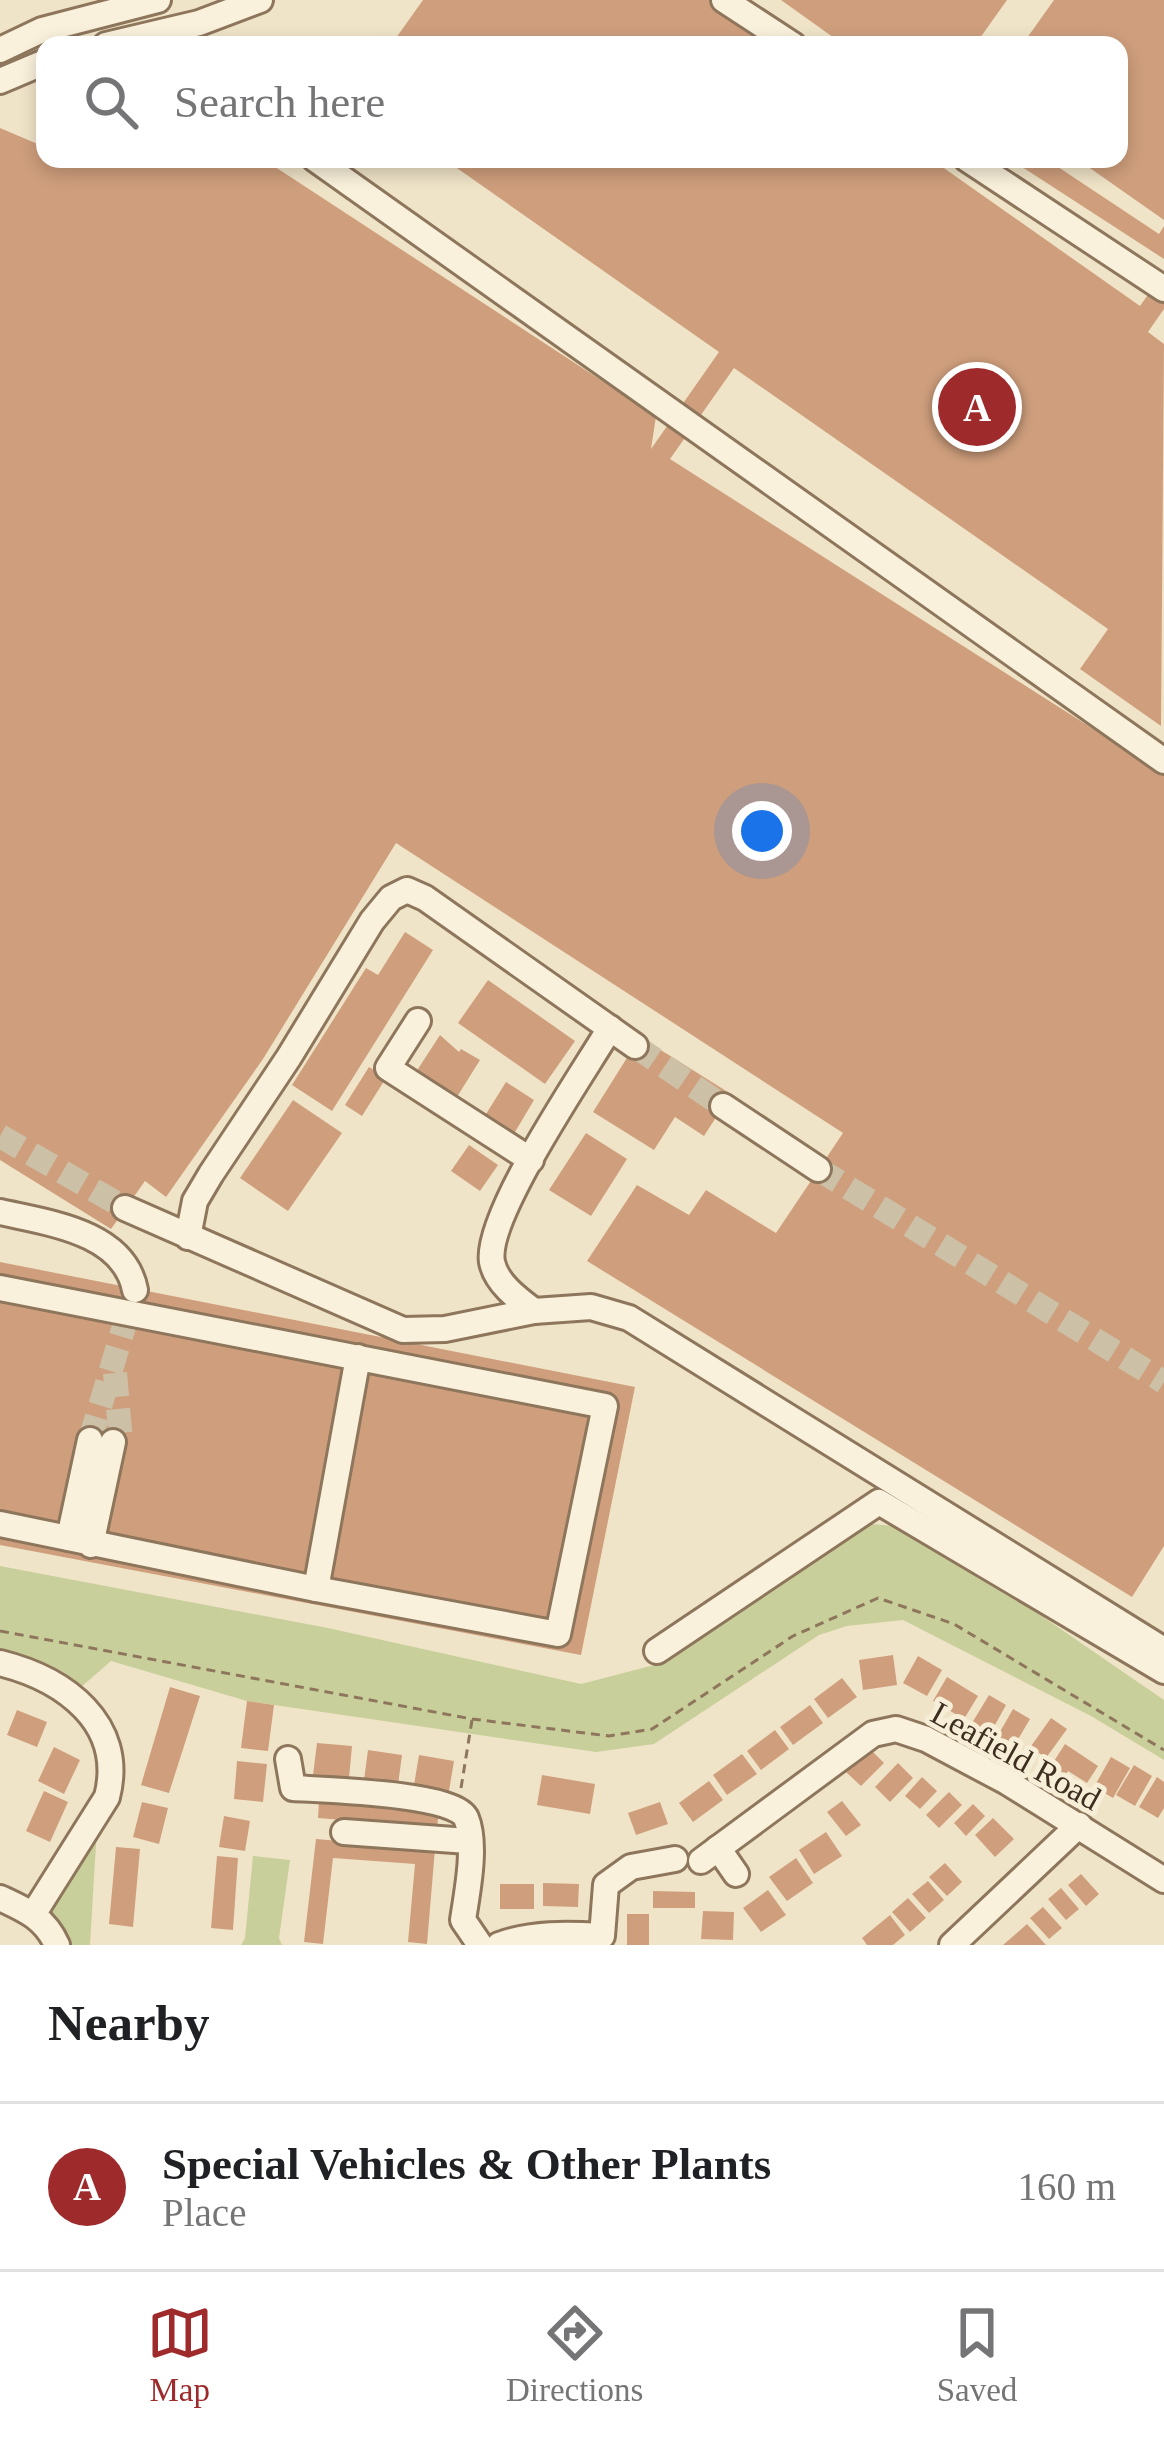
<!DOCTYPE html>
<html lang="en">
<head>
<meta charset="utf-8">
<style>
  :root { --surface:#fff; --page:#f2f2f2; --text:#202124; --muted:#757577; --line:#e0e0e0; --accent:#9e2a2b }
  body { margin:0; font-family:"Times New Roman",serif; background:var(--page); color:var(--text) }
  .you { position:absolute; left:762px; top:831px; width:42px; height:42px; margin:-30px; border:9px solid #fff; border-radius:50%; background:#1a73e8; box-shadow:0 0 0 18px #1a73e833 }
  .badge { display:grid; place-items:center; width:78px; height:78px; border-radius:50%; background:var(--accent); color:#fff; font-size:39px; font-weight:700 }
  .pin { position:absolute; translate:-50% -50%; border:6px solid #fff; box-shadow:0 3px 12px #0006 }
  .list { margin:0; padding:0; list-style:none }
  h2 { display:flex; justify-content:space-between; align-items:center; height:156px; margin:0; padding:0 48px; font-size:51px }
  h2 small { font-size:39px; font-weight:400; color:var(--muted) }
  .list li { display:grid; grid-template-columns:78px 1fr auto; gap:36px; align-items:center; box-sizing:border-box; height:168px; padding:0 48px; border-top:3px solid var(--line) }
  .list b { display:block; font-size:45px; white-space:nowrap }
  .list p { margin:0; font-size:39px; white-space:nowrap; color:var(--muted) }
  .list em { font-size:39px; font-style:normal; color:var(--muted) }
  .icon { flex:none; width:66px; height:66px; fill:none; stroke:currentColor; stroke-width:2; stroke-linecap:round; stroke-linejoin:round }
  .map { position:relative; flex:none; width:1164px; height:1945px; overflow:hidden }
  .search { position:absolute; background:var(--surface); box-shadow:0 6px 18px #0003; left:36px; right:36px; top:36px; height:132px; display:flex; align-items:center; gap:30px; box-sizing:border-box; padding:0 42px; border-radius:24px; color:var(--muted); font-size:45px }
  .sheet { height:324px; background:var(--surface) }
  nav { display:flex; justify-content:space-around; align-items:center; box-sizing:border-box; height:168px; border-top:3px solid var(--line); background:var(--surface); font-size:33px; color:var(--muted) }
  nav a { display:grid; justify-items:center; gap:6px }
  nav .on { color:var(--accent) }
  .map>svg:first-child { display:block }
  .green { fill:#c9cf9b }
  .building { fill:#cf9f7d }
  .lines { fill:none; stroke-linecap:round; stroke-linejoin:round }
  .minor-tunnel { stroke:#ccc0a6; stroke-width:24; stroke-dasharray:24 12; stroke-linecap:butt }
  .minor-casing { stroke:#8d765c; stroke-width:30 }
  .path { stroke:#8d765c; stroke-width:3; stroke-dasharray:9 6; stroke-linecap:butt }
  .minor { stroke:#faf1dc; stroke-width:24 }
  .labels { text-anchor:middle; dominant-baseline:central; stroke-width:10; stroke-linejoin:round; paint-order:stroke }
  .street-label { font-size:33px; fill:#3d2e20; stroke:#f7eed8 }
</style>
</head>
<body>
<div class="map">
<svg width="1164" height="1945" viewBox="0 0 1164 1945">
  <rect width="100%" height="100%" fill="#f0e4c8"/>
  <g class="green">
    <polygon points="871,1524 895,1526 1017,1599 1164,1700 1164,1760 1091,1716 903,1620 847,1626 819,1635 654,1744 596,1752 247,1701 111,1661 80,1688 41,1665 0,1655 0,1566 328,1628 581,1684 658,1664"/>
    <polygon points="97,1828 90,1945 67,1945 48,1908"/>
    <polygon points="253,1856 290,1860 279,1938 282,1945 241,1945 245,1938"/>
  </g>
  <g class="building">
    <polygon points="423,0 732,0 722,12 769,45 391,45"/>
    <polygon points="781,0 1007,0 975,45 844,45"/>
    <polygon points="1054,0 1164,0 1164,220 1077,159 1119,159 1119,45 1022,45"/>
    <polygon points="0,128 40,145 45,138 45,159 263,159 613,388 657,410 651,449 719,352 444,159 931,159 1140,306 1164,272 1164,309 1148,332 1164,344 1161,726 1080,669 1108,629 734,368 670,459 1164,774 1164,1546 1132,1597 587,1261 637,1185 689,1215 706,1190 776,1233 843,1133 396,843 263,1059 166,1197 145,1181 111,1229 0,1160"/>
    <polygon points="1010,159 1046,159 1159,234 1164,226 1164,259"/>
    <polygon points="405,932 433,950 332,1111 292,1085 366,968 378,975"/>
    <polygon points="488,980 575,1041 545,1084 458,1023"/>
    <polygon points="440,1035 459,1052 461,1049 480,1060 457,1097 416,1072"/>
    <polygon points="640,1037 731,1094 704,1136 675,1117 654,1150 593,1112"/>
    <polygon points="369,1067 386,1078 362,1116 345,1105"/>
    <polygon points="506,1082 534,1100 515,1132 486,1114"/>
    <polygon points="293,1100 342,1133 288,1211 240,1178"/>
    <polygon points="586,1133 627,1159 591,1216 549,1190"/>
    <polygon points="469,1145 498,1165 480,1191 451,1171"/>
    <polygon points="0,1262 635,1387 581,1655 0,1545"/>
    <polygon points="893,1655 897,1685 863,1690 859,1660"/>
    <polygon points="918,1656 942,1670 927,1696 903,1683"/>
    <polygon points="947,1677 978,1696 964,1719 933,1701"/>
    <polygon points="842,1678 857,1697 828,1718 814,1699"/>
    <polygon points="170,1687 200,1696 169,1793 141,1785"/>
    <polygon points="989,1695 1006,1705 990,1734 972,1723"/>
    <polygon points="247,1701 274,1705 268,1751 241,1748"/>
    <polygon points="810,1705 823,1723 793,1745 780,1727"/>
    <polygon points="1013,1709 1030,1719 1014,1746 997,1737"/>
    <polygon points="17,1710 47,1722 37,1747 7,1735"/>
    <polygon points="1051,1718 1067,1729 1046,1758 1039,1753 1032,1762 1024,1756"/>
    <polygon points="775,1730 789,1749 761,1770 747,1751"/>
    <polygon points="317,1743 352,1746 349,1778 313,1775"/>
    <polygon points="1065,1744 1098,1766 1087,1783 1068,1771 1063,1779 1049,1769"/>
    <polygon points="54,1747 80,1760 64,1794 38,1781"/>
    <polygon points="869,1748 884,1763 861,1786 846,1772"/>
    <polygon points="368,1750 402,1755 398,1785 364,1780"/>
    <polygon points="742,1754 757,1774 727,1795 713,1775"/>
    <polygon points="419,1755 454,1761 449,1791 414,1785"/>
    <polygon points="1111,1757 1130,1768 1113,1798 1094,1787"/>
    <polygon points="237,1761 267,1764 263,1802 234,1799"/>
    <polygon points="898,1763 913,1778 890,1802 875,1787"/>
    <polygon points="1134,1765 1152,1776 1135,1806 1116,1795"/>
    <polygon points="542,1775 595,1784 590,1814 537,1805"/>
    <polygon points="922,1777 937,1791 920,1809 905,1796"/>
    <polygon points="1157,1777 1164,1782 1164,1808 1158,1818 1139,1807"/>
    <polygon points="709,1781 723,1800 693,1822 679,1803"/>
    <polygon points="44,1791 68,1802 50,1842 26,1831"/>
    <polygon points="949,1792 962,1805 939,1828 926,1815"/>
    <polygon points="319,1801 439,1811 437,1828 318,1818"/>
    <polygon points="842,1801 861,1825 846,1836 827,1812"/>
    <polygon points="142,1802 168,1808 159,1844 133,1837"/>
    <polygon points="660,1802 668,1824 636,1835 628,1813"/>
    <polygon points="973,1804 985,1816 966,1836 954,1823"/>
    <polygon points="224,1816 250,1821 245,1851 219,1847"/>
    <polygon points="993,1818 1014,1839 995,1857 975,1835"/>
    <polygon points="826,1832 842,1856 814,1874 799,1850"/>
    <polygon points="316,1839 435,1849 427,1944 408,1942 415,1864 333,1858 323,1944 304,1942"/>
    <polygon points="116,1847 140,1849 133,1927 109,1924"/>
    <polygon points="217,1856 238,1858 233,1930 211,1928"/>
    <polygon points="796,1858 813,1883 787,1901 769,1877"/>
    <polygon points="945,1863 962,1882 947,1896 929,1877"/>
    <polygon points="1081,1874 1099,1894 1086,1906 1068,1885"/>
    <polygon points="928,1881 944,1900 929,1913 912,1894"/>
    <polygon points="543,1883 579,1884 578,1907 543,1906"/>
    <rect x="500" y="1884" width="34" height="25"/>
    <polygon points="1061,1888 1079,1909 1066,1920 1048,1899"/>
    <polygon points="768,1890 786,1915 761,1932 743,1908"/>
    <polygon points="653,1891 695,1892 695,1908 653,1908"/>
    <polygon points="908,1898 926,1918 910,1932 892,1912"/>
    <polygon points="1043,1907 1062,1928 1049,1939 1030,1918"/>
    <polygon points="703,1911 734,1912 733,1940 701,1939"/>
    <rect x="627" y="1914" width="22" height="31"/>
    <polygon points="890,1915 905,1935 893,1945 867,1945 862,1938"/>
    <polygon points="1027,1924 1046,1945 1003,1945"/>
  </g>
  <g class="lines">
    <g class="minor-tunnel">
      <polyline points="635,1046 723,1106"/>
      <polyline points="0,1136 125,1208"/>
      <polyline points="818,1169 1164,1382"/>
      <polyline points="115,1373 121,1442"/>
      <polyline points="90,1440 134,1293"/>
    </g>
    <g class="minor-casing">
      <g id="minor">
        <polyline points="724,0 793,45"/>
        <polyline points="106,45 199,23 260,0"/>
        <polyline points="0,50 42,30 158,0"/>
        <polyline points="0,81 45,62"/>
        <polyline points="315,159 1164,761"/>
        <polyline points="967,159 1164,289"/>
        <polyline points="418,1021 388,1068 531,1160"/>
        <polyline points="723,1106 818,1169"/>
        <polyline points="125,1208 403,1330 445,1329 534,1311 591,1307 629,1318 1164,1650"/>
        <path d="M0 1212C49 1223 124 1232 135 1290"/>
        <polyline points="188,1237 195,1201 211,1174 289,1057 372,921 391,898 407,890 425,898 635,1046"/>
        <polyline points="0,1288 605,1406 558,1634 316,1589 358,1357"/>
        <path d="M534 1311C518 1299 496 1283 492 1262 484 1217 584 1072 610 1028"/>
        <polyline points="0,1524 316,1589"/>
        <polyline points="69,1538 90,1440"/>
        <polyline points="91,1545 113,1442"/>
        <polyline points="657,1651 879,1502 1164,1671"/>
        <path d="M0 1663C64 1679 126 1723 107 1797L34 1913"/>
        <path d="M288 1759 293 1788C322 1790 455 1793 466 1818 477 1844 467 1893 463 1920L480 1945"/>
        <polyline points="344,1832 468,1841"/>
        <polyline points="718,1848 736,1874"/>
        <polyline points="701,1861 873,1734 896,1729 926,1739 1007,1782 1164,1880"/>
        <path d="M0 1898C26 1910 45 1918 57 1945"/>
        <path d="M499 1945C532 1933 567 1934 602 1936L606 1885 631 1867 675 1859"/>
        <polyline points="952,1945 1079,1825"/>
      </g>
    </g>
    <g class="path">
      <polyline points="0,1631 472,1719 609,1736 652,1729 793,1636 878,1598 954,1624 1164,1750"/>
      <polyline points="461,1788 472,1720"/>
    </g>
    <use href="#minor" class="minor"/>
  </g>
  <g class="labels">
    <g class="street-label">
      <text transform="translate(1016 1756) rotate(29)">Leafield Road</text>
    </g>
  </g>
</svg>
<div class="you"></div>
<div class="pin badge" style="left:977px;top:407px">A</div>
<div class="search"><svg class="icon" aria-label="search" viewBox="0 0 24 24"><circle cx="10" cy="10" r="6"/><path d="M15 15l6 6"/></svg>Search here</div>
</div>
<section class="sheet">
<h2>Nearby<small></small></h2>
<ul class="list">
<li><span class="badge">A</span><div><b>Special Vehicles &amp; Other Plants</b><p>Place</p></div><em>160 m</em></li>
</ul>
</section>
<nav>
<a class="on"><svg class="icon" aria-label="map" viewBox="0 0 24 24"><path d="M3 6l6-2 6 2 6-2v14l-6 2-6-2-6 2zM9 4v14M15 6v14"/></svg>Map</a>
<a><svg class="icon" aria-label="directions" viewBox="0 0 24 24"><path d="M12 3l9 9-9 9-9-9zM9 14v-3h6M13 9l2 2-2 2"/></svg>Directions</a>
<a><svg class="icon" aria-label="saved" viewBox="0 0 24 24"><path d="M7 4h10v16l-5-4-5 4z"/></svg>Saved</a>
</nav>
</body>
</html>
